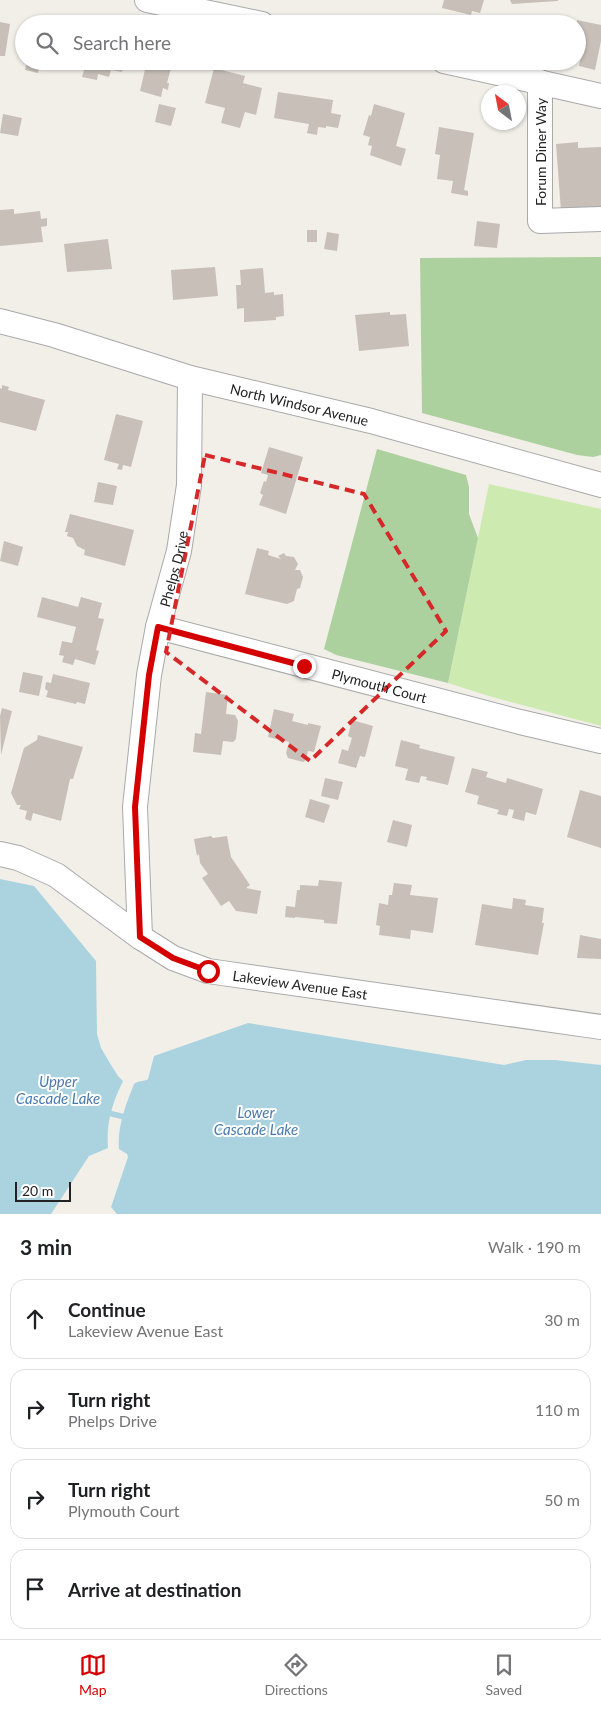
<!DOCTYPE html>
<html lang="en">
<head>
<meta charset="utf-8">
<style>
  :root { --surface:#fff; --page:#f2f2f2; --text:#202124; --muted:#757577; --line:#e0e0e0; --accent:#d40000 }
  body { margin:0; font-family:Lato,sans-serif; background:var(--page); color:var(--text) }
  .compass { position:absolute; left:481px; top:85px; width:45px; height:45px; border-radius:50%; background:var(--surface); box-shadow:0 1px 4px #0004; rotate:328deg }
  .scale { position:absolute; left:15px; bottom:12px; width:56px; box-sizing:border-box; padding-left:5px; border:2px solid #222; border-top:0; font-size:14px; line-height:18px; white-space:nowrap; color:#222; -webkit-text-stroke:4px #fff; paint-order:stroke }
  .stop { position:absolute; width:15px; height:15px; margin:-11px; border:4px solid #d40000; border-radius:50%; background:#fff }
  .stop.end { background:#d40000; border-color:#fff; box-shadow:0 1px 5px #0008 }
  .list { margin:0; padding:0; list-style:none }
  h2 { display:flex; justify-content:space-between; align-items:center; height:65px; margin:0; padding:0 20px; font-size:21px }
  h2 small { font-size:16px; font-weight:400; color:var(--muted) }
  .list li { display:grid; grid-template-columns:32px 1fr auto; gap:15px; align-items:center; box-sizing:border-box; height:80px; margin:0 10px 10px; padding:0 10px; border:1px solid var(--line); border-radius:15px }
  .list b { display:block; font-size:19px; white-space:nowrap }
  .list p { margin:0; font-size:16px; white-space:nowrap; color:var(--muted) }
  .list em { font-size:16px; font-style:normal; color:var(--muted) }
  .icon { flex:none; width:28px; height:28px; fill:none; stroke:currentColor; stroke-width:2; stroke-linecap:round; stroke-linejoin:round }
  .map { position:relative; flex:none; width:601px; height:1214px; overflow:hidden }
  .search { position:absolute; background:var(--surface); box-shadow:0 1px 4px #0004; left:15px; right:15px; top:15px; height:55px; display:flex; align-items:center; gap:12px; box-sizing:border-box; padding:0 18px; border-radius:28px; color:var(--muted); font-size:19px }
  .sheet { height:425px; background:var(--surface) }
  nav { display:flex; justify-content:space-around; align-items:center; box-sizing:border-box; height:70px; border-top:1px solid var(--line); background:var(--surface); font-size:14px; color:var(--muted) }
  nav a { display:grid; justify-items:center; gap:2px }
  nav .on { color:var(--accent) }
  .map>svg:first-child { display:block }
  .grass { fill:#cdebb0 }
  .forest { fill:#add19e }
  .water { fill:#aad3df }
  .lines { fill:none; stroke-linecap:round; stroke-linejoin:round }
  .stream { stroke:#aad3df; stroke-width:5.5 }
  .building { fill:#c7bfb8 }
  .minor-casing { stroke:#a9a9a9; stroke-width:26 }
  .minor { stroke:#fff; stroke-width:24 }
  .route { stroke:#d40000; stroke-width:6 }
  .marked { fill:none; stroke:#d62828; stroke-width:4; stroke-dasharray:10 6; stroke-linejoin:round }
  .labels { text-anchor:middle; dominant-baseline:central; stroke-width:4; stroke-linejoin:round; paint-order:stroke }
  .street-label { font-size:14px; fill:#222; stroke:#fff }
  .water-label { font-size:15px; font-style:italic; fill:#4a7aab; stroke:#fff }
</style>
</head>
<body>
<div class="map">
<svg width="601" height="1214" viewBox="0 0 601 1214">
  <rect width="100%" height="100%" fill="#f2efe9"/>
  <polygon class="grass" points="489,484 601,509 601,726 492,697 448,683"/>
  <g class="forest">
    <polygon points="601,257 601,455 593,457 577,455 422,413 420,258"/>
    <polygon points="377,449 466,475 469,487 469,514 478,538 448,683 336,655 324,649"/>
  </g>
  <g class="water">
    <path d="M0 879 34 886 96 961 97 1034 101 1048 111 1065 118 1076 123 1081C112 1103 106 1124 108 1148L89 1156 51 1214H0Z"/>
    <path d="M248 1023 504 1065 526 1060H555L601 1065V1214H117L111 1207 128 1157 127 1154 119 1149C117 1127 126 1104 134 1084 139 1080 144 1082 148 1079L154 1056Z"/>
  </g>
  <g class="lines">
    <polyline class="stream" points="104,1112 129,1118"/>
  </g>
  <g class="building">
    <polygon points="444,0 484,0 480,13 472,11 471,15 442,8"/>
    <polygon points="510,0 558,0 558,1 512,4"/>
    <polygon points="577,20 601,25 601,41 595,70 579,66 584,43 577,42"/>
    <polygon points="0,22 10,24 5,56 0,56"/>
    <polygon points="27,61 59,61 57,70 39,67 38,73 25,70"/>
    <polygon points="83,61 124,61 122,72 111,70 109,77 98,74 97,80 82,77 85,67 82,66"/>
    <polygon points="147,61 176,61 174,68 171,68 167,83 169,83 168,90 163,88 161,97 140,91"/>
    <polygon points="214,68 245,76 243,83 262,88 256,115 245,112 240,128 221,123 225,108 205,103"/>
    <polygon points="278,92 333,100 331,113 341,115 338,128 326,126 326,128 318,127 317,135 307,133 309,124 274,118"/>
    <polygon points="159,104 176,108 171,126 155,122"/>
    <polygon points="374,104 405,113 396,146 406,149 401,166 370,155 372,146 368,145 370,137 363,135 369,115 371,116"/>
    <polygon points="3,114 22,118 18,136 0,133"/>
    <polygon points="439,127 474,133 464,190 468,191 468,196 451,193 453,181 437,179 440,155 435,154"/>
    <polygon points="578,142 578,148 601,147 601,208 561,211 556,144"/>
    <polygon points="14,209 14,214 40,211 41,219 47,218 47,226 41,227 43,242 0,246 0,210"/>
    <polygon points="477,221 500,224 497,248 474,246"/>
    <rect x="307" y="230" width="10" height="12"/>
    <polygon points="327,232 339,234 337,251 324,249"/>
    <polygon points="108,239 112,269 67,272 64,244"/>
    <polygon points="215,267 218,296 173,300 171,270"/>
    <polygon points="263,268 265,293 274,292 274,295 283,294 284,316 276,317 276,320 244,322 244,308 237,309 236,285 241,285 240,270"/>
    <polygon points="390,312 390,315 406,314 409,346 359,351 355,315"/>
    <polygon points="2,385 9,387 8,390 45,400 36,431 0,422 0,388 2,389"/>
    <polygon points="116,414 143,421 131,467 123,465 122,470 117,469 119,464 104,460"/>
    <polygon points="269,447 303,457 286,514 259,505 263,495 260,493 264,481 266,482 268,475 261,473"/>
    <polygon points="98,482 117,486 113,505 94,502"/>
    <polygon points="70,514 134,530 125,566 84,555 85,550 77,546 73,538 67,536 68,532 65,532"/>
    <polygon points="4,541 23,547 18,566 0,561"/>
    <polygon points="257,548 269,551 268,555 281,559 278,556 284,553 286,556 294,557 298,564 295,570 300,570 303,577 300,588 297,589 294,601 287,604 245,594"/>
    <polygon points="42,597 78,607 81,597 102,603 98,618 104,619 96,650 99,651 95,665 75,659 73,665 62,662 64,656 59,655 62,641 72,643 76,627 37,617"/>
    <polygon points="23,672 43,676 39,696 19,692"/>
    <polygon points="53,674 90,683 85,704 77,702 76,704 46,697 48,691 45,689 46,682 51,683"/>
    <polygon points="206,692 228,695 226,714 235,715 238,721 236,739 233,742 223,741 221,755 193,752 195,733 201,734"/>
    <polygon points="2,708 12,711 1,755 0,716"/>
    <polygon points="274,709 294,714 292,721 308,725 308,723 321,726 314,752 308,751 306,760 303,762 288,758 286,753 289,742 268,737"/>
    <polygon points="352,720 373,726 365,757 360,756 356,768 338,763 342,749 348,751 352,738 348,736"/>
    <polygon points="38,735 83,747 73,779 70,779 61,821 33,813 31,821 25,819 27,811 19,809 21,805 17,805 11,793 24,748 37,740"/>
    <polygon points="401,740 420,745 419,748 455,757 448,785 426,780 427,777 421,776 419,783 405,780 408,769 395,766"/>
    <polygon points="472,768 488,772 486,777 506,783 507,778 543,789 536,815 526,812 524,821 512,818 514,810 509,809 507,816 497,814 499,810 477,804 479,796 465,792"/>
    <polygon points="325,778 343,782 338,800 321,796"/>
    <polygon points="580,790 601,796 601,848 567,837"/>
    <polygon points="310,799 330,805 324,823 305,817"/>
    <polygon points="393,820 412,825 407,847 387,842"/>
    <polygon points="211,836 213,838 227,836 231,857 250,885 246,888 261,891 257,914 236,911 229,901 221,906 202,878 208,874 200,863 199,854 197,856 194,839"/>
    <polygon points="319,880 342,882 337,924 324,923 324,920 295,917 295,918 285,917 286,906 295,907 297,890 300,890 300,885 318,886"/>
    <polygon points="394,883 412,885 410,895 438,898 433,933 411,930 410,939 379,935 380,926 376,925 379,903 388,905 389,895 392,895"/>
    <polygon points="513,898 526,900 525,905 544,908 542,923 544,923 538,955 475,945 482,904 512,909"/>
    <polygon points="580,935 601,939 601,959 577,958"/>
  </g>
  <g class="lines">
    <g class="minor-casing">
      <g id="minor">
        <polyline points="147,0 262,24"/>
        <polyline points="444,61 601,96"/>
        <polyline points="540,82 540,221 601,219"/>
        <path id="s1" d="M0 321 54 335 190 378 371 421 601 485"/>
        <path id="s2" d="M158 627 520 722 601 741"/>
        <path id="s3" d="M0 854 18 858 56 875 140 937 173 958 208 971 601 1027"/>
        <path id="s4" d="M140 937 135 807 149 675 158 627 179 551 189 485 190 378"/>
      </g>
    </g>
    <use href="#minor" class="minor"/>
  </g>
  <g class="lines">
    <polyline class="route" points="208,971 173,958 140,937 135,807 149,675 158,627 304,666"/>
  </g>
  <path class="marked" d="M205 455 364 494 446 631 310 761 166 652Z"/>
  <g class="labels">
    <g class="street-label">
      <text transform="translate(540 152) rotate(-90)">Forum Diner Way</text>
      <text stroke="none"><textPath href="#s1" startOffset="311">North Windsor Avenue</textPath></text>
      <text stroke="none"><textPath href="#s4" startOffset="372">Phelps Drive</textPath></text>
      <text stroke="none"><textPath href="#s2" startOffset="229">Plymouth Court</textPath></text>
      <text stroke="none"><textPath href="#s3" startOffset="334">Lakeview Avenue East</textPath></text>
    </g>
    <g class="water-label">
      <text x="58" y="1081">Upper<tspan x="58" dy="17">Cascade Lake</tspan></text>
      <text x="256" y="1112">Lower<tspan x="256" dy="17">Cascade Lake</tspan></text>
    </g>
  </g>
</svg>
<svg class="compass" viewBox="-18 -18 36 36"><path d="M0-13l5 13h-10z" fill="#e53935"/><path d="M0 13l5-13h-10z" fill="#757577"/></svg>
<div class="scale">20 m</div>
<div class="stop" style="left:208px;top:971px"></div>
<div class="stop end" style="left:304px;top:666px"></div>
<div class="search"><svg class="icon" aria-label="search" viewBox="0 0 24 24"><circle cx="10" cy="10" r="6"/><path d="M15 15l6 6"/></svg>Search here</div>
</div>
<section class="sheet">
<h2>3 min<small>Walk · 190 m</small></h2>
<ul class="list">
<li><svg class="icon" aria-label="ahead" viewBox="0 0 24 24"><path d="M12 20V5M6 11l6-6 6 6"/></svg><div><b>Continue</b><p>Lakeview Avenue East</p></div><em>30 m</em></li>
<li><svg class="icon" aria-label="right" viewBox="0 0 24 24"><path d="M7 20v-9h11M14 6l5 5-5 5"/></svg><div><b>Turn right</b><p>Phelps Drive</p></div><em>110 m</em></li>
<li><svg class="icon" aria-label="right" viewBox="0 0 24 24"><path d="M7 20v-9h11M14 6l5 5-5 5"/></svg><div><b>Turn right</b><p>Plymouth Court</p></div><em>50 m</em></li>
<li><svg class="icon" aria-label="arrive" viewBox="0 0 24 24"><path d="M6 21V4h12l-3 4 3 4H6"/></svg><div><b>Arrive at destination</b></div></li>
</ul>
</section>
<nav>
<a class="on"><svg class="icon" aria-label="map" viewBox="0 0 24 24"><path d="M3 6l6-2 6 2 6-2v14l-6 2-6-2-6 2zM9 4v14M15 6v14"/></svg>Map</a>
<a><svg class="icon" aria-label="directions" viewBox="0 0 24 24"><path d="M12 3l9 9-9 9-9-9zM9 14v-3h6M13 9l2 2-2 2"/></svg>Directions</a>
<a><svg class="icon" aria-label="saved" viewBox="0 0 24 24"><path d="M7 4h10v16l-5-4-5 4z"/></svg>Saved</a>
</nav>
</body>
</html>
